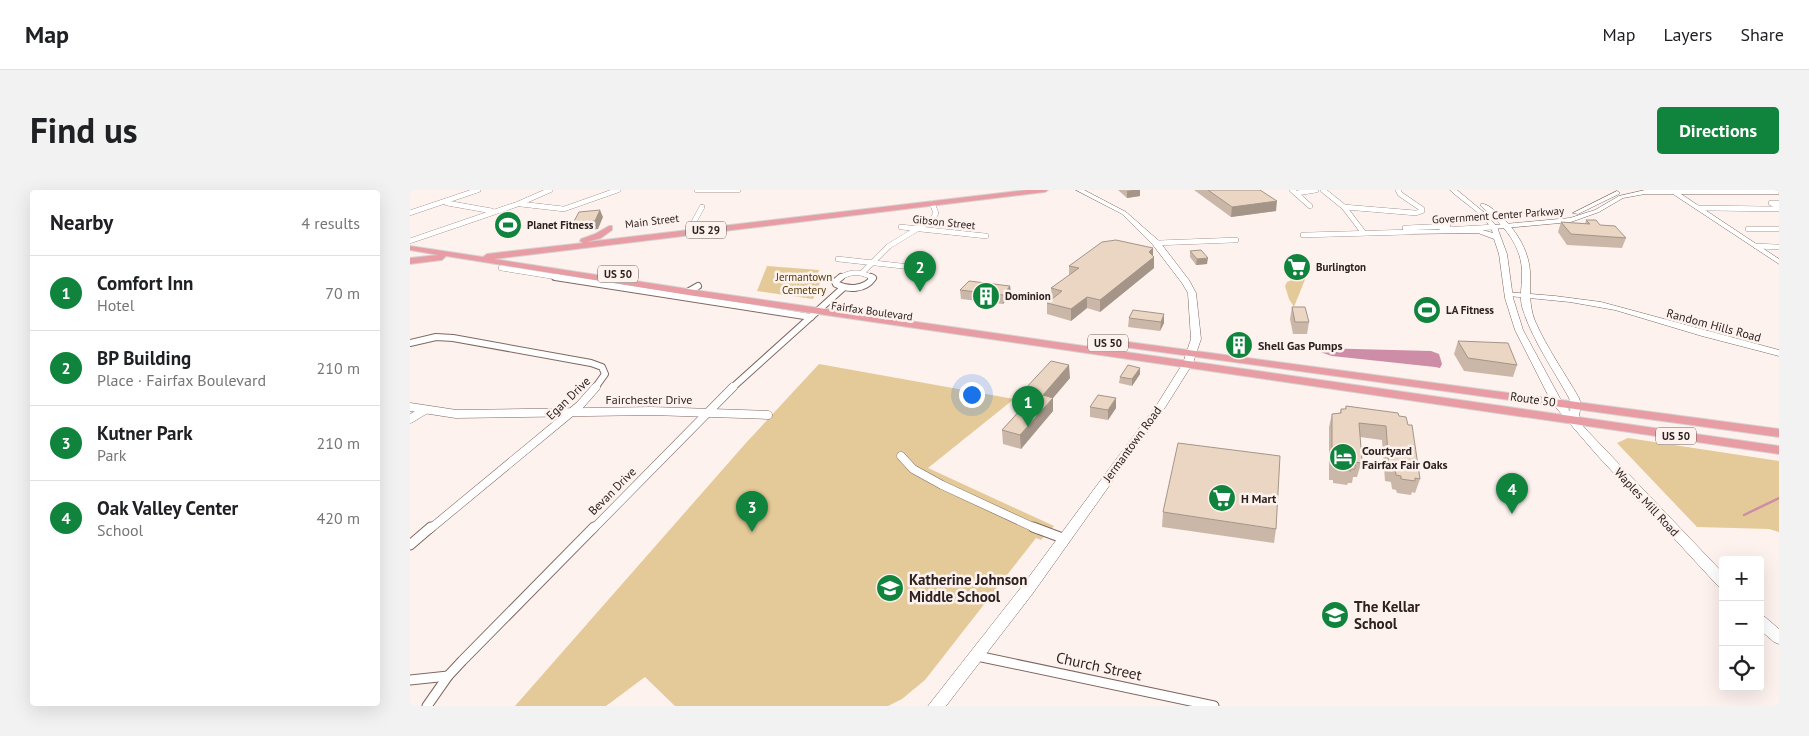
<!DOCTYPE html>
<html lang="en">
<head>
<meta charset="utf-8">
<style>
  :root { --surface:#fff; --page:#f2f2f2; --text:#202124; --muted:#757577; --line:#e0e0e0; --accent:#10843c }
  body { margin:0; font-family:"PT Sans",sans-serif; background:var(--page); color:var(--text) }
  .controls { position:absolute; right:15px; bottom:15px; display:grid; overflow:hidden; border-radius:5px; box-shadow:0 5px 20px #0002 }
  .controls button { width:45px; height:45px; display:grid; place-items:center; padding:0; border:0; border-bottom:1px solid var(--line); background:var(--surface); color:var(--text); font:25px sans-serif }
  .you { position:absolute; left:561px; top:204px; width:18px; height:18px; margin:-12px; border:4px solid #fff; border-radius:50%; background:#1a73e8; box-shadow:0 0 0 8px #1a73e833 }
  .badge { display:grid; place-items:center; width:32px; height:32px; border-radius:50%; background:var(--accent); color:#fff; font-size:16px; font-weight:700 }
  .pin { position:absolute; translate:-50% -41px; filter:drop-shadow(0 1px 2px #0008) }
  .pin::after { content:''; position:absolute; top:26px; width:18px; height:15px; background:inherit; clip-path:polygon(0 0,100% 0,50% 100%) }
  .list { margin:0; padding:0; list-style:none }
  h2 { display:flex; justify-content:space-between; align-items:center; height:65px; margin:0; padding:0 20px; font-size:21px }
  h2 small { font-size:16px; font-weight:400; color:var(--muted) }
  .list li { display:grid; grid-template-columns:32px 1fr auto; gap:15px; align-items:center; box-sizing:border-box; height:75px; padding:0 20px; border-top:1px solid var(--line) }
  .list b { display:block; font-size:19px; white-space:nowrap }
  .list p { margin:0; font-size:16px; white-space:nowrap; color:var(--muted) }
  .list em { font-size:16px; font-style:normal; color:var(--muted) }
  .icon { flex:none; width:28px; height:28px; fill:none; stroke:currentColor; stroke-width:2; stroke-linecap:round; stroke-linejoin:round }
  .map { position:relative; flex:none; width:1369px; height:516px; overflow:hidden; border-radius:5px }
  header { display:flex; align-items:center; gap:30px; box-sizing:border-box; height:70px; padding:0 25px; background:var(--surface); border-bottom:1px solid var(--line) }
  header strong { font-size:24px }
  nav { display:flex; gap:28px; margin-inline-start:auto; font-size:18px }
  .intro { display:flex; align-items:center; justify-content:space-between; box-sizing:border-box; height:120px; padding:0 30px }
  h1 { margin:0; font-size:35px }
  .button { padding:12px 22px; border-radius:5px; background:var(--accent); color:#fff; font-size:18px; font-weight:700 }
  main { display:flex; gap:30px; padding:0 30px }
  aside { flex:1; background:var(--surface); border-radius:5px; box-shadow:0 5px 20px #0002 }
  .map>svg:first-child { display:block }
  .green { fill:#e4ca98 }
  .water { fill:#ce8da6 }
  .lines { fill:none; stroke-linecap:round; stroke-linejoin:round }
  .stream { stroke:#ce8da6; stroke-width:2.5 }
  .minor-far3-casing { stroke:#806860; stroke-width:5.5 }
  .minor-far2-casing { stroke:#806860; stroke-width:8 }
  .minor-far1-casing { stroke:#806860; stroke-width:9 }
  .minor-casing { stroke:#806860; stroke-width:11 }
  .tertiary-casing { stroke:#806860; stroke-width:1 }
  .secondary-casing { stroke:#806860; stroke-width:1 }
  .primary-casing { stroke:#d5d3d2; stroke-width:2 }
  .minor-far3 { stroke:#fff; stroke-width:5 }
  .minor-far2 { stroke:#fff; stroke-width:6 }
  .minor-far1 { stroke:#fff; stroke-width:8 }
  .minor { stroke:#fff; stroke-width:9 }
  .tertiary { fill:#fff; fill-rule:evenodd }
  .secondary { fill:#fff; fill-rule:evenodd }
  .primary { fill:#e89da5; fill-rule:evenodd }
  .wall { fill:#cab7a8 }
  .shaded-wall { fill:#a49588 }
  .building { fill:#ebd5c3; stroke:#a49588 }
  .labels { text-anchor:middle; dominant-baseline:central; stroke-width:5; stroke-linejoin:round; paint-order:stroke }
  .far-street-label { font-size:11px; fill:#2d221f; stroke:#fef2ef }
  .far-poi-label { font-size:11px; font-weight:bold; fill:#2d221f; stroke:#fef2ef; text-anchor:start }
  .shield { fill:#fef2ef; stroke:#6c605d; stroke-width:1 }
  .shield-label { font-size:11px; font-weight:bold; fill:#2d221f }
  .far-park-label { font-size:11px; fill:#4f3a08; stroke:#fef2ef }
  .street-label { font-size:12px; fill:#2d221f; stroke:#fef2ef }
  .poi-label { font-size:12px; font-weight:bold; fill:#2d221f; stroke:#fef2ef; text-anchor:start }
  .near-poi-label { font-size:15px; font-weight:bold; fill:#2d221f; stroke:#fef2ef; text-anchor:start }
  .near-street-label { font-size:15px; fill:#2d221f; stroke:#fef2ef }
</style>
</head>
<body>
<header>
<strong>Map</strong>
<nav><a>Map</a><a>Layers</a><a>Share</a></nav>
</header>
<div class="intro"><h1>Find us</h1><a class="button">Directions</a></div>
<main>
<aside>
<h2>Nearby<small>4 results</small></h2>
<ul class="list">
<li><span class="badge">1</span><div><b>Comfort Inn</b><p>Hotel</p></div><em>70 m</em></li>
<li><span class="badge">2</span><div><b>BP Building</b><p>Place · Fairfax Boulevard</p></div><em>210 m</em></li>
<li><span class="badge">3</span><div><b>Kutner Park</b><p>Park</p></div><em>210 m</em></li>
<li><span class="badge">4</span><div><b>Oak Valley Center</b><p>School</p></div><em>420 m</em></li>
</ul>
</aside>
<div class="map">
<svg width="1369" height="516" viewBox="0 0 1369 516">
  <rect width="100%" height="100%" fill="#fef2ef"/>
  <g class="green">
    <polygon points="357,76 409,80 408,85 411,91 403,109 347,101"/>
    <polygon points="889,87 896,87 884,117 879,109 875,96 877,92"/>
    <polygon points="409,174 604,209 518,278 644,336 631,350 626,348 515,490 492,509 478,516 265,516 235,487 196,516 105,516 335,254"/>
    <polygon points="1218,248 1369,271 1369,342 1359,339 1287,337 1207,253"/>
  </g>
  <polygon class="water" points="907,158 1021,161 1029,164 1032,174 1030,178 1025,177 922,166 904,160"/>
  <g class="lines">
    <polyline class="stream" points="1334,325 1369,308"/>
    <g class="minor-far3-casing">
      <g id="minor-far3">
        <polyline points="287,0 328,0"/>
        <polyline points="882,0 900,16"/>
        <polyline points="913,0 934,17 953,42"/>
        <polyline points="887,3 906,0"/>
        <polyline points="37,13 82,21"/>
        <polyline points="1369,13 1361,13 1369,17"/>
        <polyline points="110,14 154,19 208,0"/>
        <polyline points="934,17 1006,23 1012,21 1012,19 990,4 988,0"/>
        <polyline points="1289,18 1369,19"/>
        <polyline points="0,23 68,0"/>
        <polyline points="491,37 576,46"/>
        <polyline points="995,38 1038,36"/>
        <polyline points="1338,39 1369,39"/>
        <polyline points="1032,40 1084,37"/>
        <polyline points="278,43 292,17"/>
        <polyline points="893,45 1001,42"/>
        <polyline points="0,51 108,14 140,0"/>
        <polyline points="746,53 826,50"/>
        <polyline points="1346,56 1369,57"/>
        <polyline points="428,69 501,77"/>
        <polyline points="91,78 153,88"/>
        <polyline points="453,82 479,56 522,30 526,23 522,13"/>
        <path d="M429 88C441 81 451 81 463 88"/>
      </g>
    </g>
    <g class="minor-far2-casing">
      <g id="minor-far2">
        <polyline points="145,87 401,127"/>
        <path d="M431 87 425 92 426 94C438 100 455 100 463 88L461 87"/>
        <polyline points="274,104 288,96"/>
        <polyline points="0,153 26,147 43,148 181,173 192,177 195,184 185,198"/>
        <polyline points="322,198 433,98"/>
      </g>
    </g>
    <g class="minor-far1-casing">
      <g id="minor-far1">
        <polyline points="0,217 46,224 242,221 358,225"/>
        <polyline points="0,229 15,220"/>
        <polyline points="491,266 503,279 532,295 627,339"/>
        <polyline points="20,339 170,215 186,197"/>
        <polyline points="183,339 323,197"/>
      </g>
    </g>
    <g class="minor-casing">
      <g id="minor">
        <polyline points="623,337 655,349"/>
        <polyline points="0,355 21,337"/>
        <polyline points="567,466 804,516"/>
        <polyline points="0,490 38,486"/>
        <polyline points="17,516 38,486 52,471 184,337"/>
      </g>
    </g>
    <g class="tertiary-casing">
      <g id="tertiary">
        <polygon points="1235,0 1369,0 1369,4 1271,4 1369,69 1369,74 1263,4 1235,4 1213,8 1189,22 1161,32 1084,39 1081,37 1084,35 1160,28 1185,20 1209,6"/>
        <polygon points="1207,1 1210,3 1209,4 1168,24 1163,23"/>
        <polygon points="1096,102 1145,106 1191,112 1369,160 1369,166 1292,146 1205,120 1160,112 1099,106 1095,104"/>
      </g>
    </g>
    <g class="secondary-casing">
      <g id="secondary">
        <polygon points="666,0 674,0 716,22 749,51 779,90 786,103 791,149 783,173 756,216 623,403 536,516 518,516 613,395 748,213 773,173 781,149 778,103 772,93 743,55 712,24"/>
        <path d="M1040 0H1047L1076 24 1087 37 1097 64 1103 108 1113 140 1152 212 1160 221 1161 215 1159 208C1143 179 1123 151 1113 120 1109 109 1112 97 1112 86 1113 55 1093 35 1071 16V14C1078 13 1084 21 1090 25 1106 40 1118 59 1120 81 1121 99 1118 113 1125 131 1137 158 1154 182 1169 208L1171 215 1168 231 1313 383V397L1308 396 1187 265 1142 213 1105 140 1095 108 1089 64 1084 49 1068 43 995 44 991 42 995 40 1069 39 1083 43C1076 24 1054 14 1040 0Z"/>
        <polygon points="1350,425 1355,427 1369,439 1369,454 1364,452 1350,440"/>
      </g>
    </g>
    <g class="primary-casing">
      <g id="primary">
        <polygon points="617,0 638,0 635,2 84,69 278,99 1369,256 1369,264 278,105 36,66 32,70 0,74 0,68 28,65 0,60 0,56 73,67 77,64 173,53 170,51 171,49 185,44 199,36 202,36 202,40 191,48 177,52"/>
        <polygon points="696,149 1369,239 1369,247 692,154 691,152"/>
      </g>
    </g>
    <use href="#minor-far3" class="minor-far3"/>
    <use href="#minor-far2" class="minor-far2"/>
    <use href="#minor-far1" class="minor-far1"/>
    <use href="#minor" class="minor"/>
    <use href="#tertiary" class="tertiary"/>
    <use href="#secondary" class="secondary"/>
    <use href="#primary" class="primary"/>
  </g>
  <g class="wall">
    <polygon points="708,0 730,0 730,6 717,8"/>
    <polygon points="784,0 850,0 866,21 821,27"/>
    <polygon points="1176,30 1190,35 1216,48 1212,58 1157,55 1148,42 1151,32 1175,34"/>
    <polygon points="780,61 797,74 786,75 780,67"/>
    <polygon points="743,66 744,67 744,78 690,122 677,118 661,131 637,124 637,113 642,109 641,98 659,86 659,76"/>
    <polygon points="600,96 601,104 593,114 551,109 550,100"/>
    <polygon points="882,117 899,132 897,144 883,144 880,129"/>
    <polygon points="723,120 754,133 750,141 718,137 719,128"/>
    <polygon points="1048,151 1107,175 1103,187 1054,181 1044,164"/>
    <polygon points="834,152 831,159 824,158 824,155"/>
    <polygon points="730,184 722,196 709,193 710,187"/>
    <polygon points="660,188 643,208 643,221 611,259 593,254 592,240 615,214 614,214 613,201"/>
    <polygon points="936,216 989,226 1010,289 1005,303 1002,302 1001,305 987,303 986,300 982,299 981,292 975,291 972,250 950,247 952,270 947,287 943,287 942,293 938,293 937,295 923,293 923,290 919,290 919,237 922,224 930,223 931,219 935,219"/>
    <polygon points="680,217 706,218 698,230 680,227"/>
    <polygon points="753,322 866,339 864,353 752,337"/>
  </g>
  <g class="shaded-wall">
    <polygon points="723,0 730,0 730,6 717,8 717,1"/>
    <polygon points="867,11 866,21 821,27 822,17"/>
    <polygon points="190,20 193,27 188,39 167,41 163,33"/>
    <polygon points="743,58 743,68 744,67 744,78 690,122 690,110"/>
    <polygon points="798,68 797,74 786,75 787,69"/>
    <polygon points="600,96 601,104 593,114 593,105"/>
    <polygon points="677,107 677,118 661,131 661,119"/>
    <polygon points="754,124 754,133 750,141 751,132"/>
    <polygon points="659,175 660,188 643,208 643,221 611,259 610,245 633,205"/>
    <polygon points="730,178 730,184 722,196 722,189"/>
    <polygon points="706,208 706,218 698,230 698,220"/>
  </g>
  <g class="building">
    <polygon points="798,0 850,0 867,11 822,17"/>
    <polygon points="190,20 185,31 163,33 169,22"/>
    <polygon points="1176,30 1186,30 1190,35 1205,36 1216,48 1161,44 1151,32 1180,34"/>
    <polygon points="706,50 743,58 739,62 744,67 690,110 677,107 661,119 637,113 652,101 641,98 669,78 659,76 692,52"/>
    <polygon points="791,60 798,68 787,69 780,61"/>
    <polygon points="559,91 600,96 593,105 550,100"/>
    <polygon points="882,117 895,117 899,132 885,132"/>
    <polygon points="723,120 754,124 751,132 719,128"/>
    <polygon points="827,148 834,148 832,156 824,155"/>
    <polygon points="1048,151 1098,153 1107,175 1058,168"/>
    <polygon points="641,171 659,175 633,205 643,208 610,245 592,240 625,204 613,201"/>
    <polygon points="718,175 730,178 722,189 710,187"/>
    <polygon points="688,205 706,208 698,220 680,217"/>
    <polygon points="936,216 988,223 989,226 996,227 998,235 1002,235 1010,289 1005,288 1005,291 991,289 991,286 986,285 985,278 979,277 976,236 949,233 952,270 951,273 945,272 945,279 940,279 941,281 927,279 927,276 922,276 922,224 931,223 931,219 936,219"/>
    <polygon points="768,253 870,266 866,339 753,322"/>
  </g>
  <defs>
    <g id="stadium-disc" transform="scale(1.4375)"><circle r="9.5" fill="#10843c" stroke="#fef2ef"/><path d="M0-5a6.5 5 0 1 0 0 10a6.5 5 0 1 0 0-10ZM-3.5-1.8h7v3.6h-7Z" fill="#fff"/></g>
    <g id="supermarket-disc" transform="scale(1.4375)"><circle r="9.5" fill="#10843c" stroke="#fef2ef"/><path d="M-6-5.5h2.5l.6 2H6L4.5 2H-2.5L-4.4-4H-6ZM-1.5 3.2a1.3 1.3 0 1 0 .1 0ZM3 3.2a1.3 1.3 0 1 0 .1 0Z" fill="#fff"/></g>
    <g id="building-disc" transform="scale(1.4375)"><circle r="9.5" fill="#10843c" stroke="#fef2ef"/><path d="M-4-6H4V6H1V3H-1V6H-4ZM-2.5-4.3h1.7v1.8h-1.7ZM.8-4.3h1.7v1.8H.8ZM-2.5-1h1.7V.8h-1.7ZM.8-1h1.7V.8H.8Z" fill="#fff"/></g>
    <g id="hotel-disc" transform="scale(1.4375)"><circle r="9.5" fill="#10843c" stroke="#fef2ef"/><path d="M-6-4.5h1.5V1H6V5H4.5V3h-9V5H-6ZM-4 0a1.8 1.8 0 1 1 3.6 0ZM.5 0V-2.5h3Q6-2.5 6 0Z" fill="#fff"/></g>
    <g id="school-disc" transform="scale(1.4375)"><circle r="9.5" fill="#10843c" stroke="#fef2ef"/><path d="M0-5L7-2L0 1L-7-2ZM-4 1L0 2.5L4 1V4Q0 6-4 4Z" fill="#fff"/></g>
  </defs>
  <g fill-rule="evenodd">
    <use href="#stadium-disc" x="98" y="35"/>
    <use href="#supermarket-disc" x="887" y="77"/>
    <use href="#building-disc" x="576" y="106"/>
    <use href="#stadium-disc" x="1017" y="120"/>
    <use href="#building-disc" x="829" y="155"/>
    <use href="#hotel-disc" x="933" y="267"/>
    <use href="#supermarket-disc" x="812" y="308"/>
    <use href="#school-disc" x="480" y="398"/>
    <use href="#school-disc" x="925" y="425"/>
  </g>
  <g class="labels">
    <g class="far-street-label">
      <text transform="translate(1088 25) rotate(-4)">Government Center Parkway</text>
      <text transform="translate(242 31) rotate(-7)">Main Street</text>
      <text transform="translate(534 32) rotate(6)">Gibson Street</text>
      <text transform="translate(462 121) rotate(8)">Fairfax Boulevard</text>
    </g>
    <g class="far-poi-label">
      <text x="117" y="35">Planet Fitness</text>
      <text x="906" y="77">Burlington</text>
      <text x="595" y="106">Dominion</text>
      <text x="1036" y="120">LA Fitness</text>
    </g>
    <g class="shield">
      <rect x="276" y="31.5" width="40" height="17" rx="4"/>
      <rect x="188" y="75.5" width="40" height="17" rx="4"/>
      <rect x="678" y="144.5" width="40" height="17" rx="4"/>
      <rect x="1246" y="237.5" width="40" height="17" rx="4"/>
    </g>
    <g class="shield-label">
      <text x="296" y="40">US 29</text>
      <text x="208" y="84">US 50</text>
      <text x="698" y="153">US 50</text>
      <text x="1266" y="246">US 50</text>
    </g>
    <g class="far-park-label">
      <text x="394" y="87">Jermantown<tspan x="394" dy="13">Cemetery</tspan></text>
    </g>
    <g class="street-label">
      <text transform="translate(1304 135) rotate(15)">Random Hills Road</text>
      <text transform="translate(158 208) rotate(-44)">Egan Drive</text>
      <text x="239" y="209">Fairchester Drive</text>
      <text transform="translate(1123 209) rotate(8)">Route 50</text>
      <text transform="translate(722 254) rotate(-54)">Jermantown Road</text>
      <text transform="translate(202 301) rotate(-45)">Bevan Drive</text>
      <text transform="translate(1237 312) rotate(47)">Waples Mill Road</text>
    </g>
    <g class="poi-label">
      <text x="848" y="155">Shell Gas Pumps</text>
      <text x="952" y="260">Courtyard<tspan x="952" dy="14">Fairfax Fair Oaks</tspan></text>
      <text x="831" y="308">H Mart</text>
    </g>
    <g class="near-poi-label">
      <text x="499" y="389">Katherine Johnson<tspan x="499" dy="17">Middle School</tspan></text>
      <text x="944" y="416">The Kellar<tspan x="944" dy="17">School</tspan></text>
    </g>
    <g class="near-street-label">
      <text transform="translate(689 476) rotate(12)">Church Street</text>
    </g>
  </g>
</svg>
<div class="controls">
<button>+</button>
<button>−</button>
<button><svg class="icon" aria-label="locate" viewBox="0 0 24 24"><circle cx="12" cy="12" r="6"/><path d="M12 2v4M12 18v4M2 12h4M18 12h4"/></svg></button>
</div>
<div class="you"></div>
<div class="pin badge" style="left:618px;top:237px">1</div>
<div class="pin badge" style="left:510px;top:102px">2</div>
<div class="pin badge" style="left:342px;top:342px">3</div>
<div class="pin badge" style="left:1102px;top:324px">4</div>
</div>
</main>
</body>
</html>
